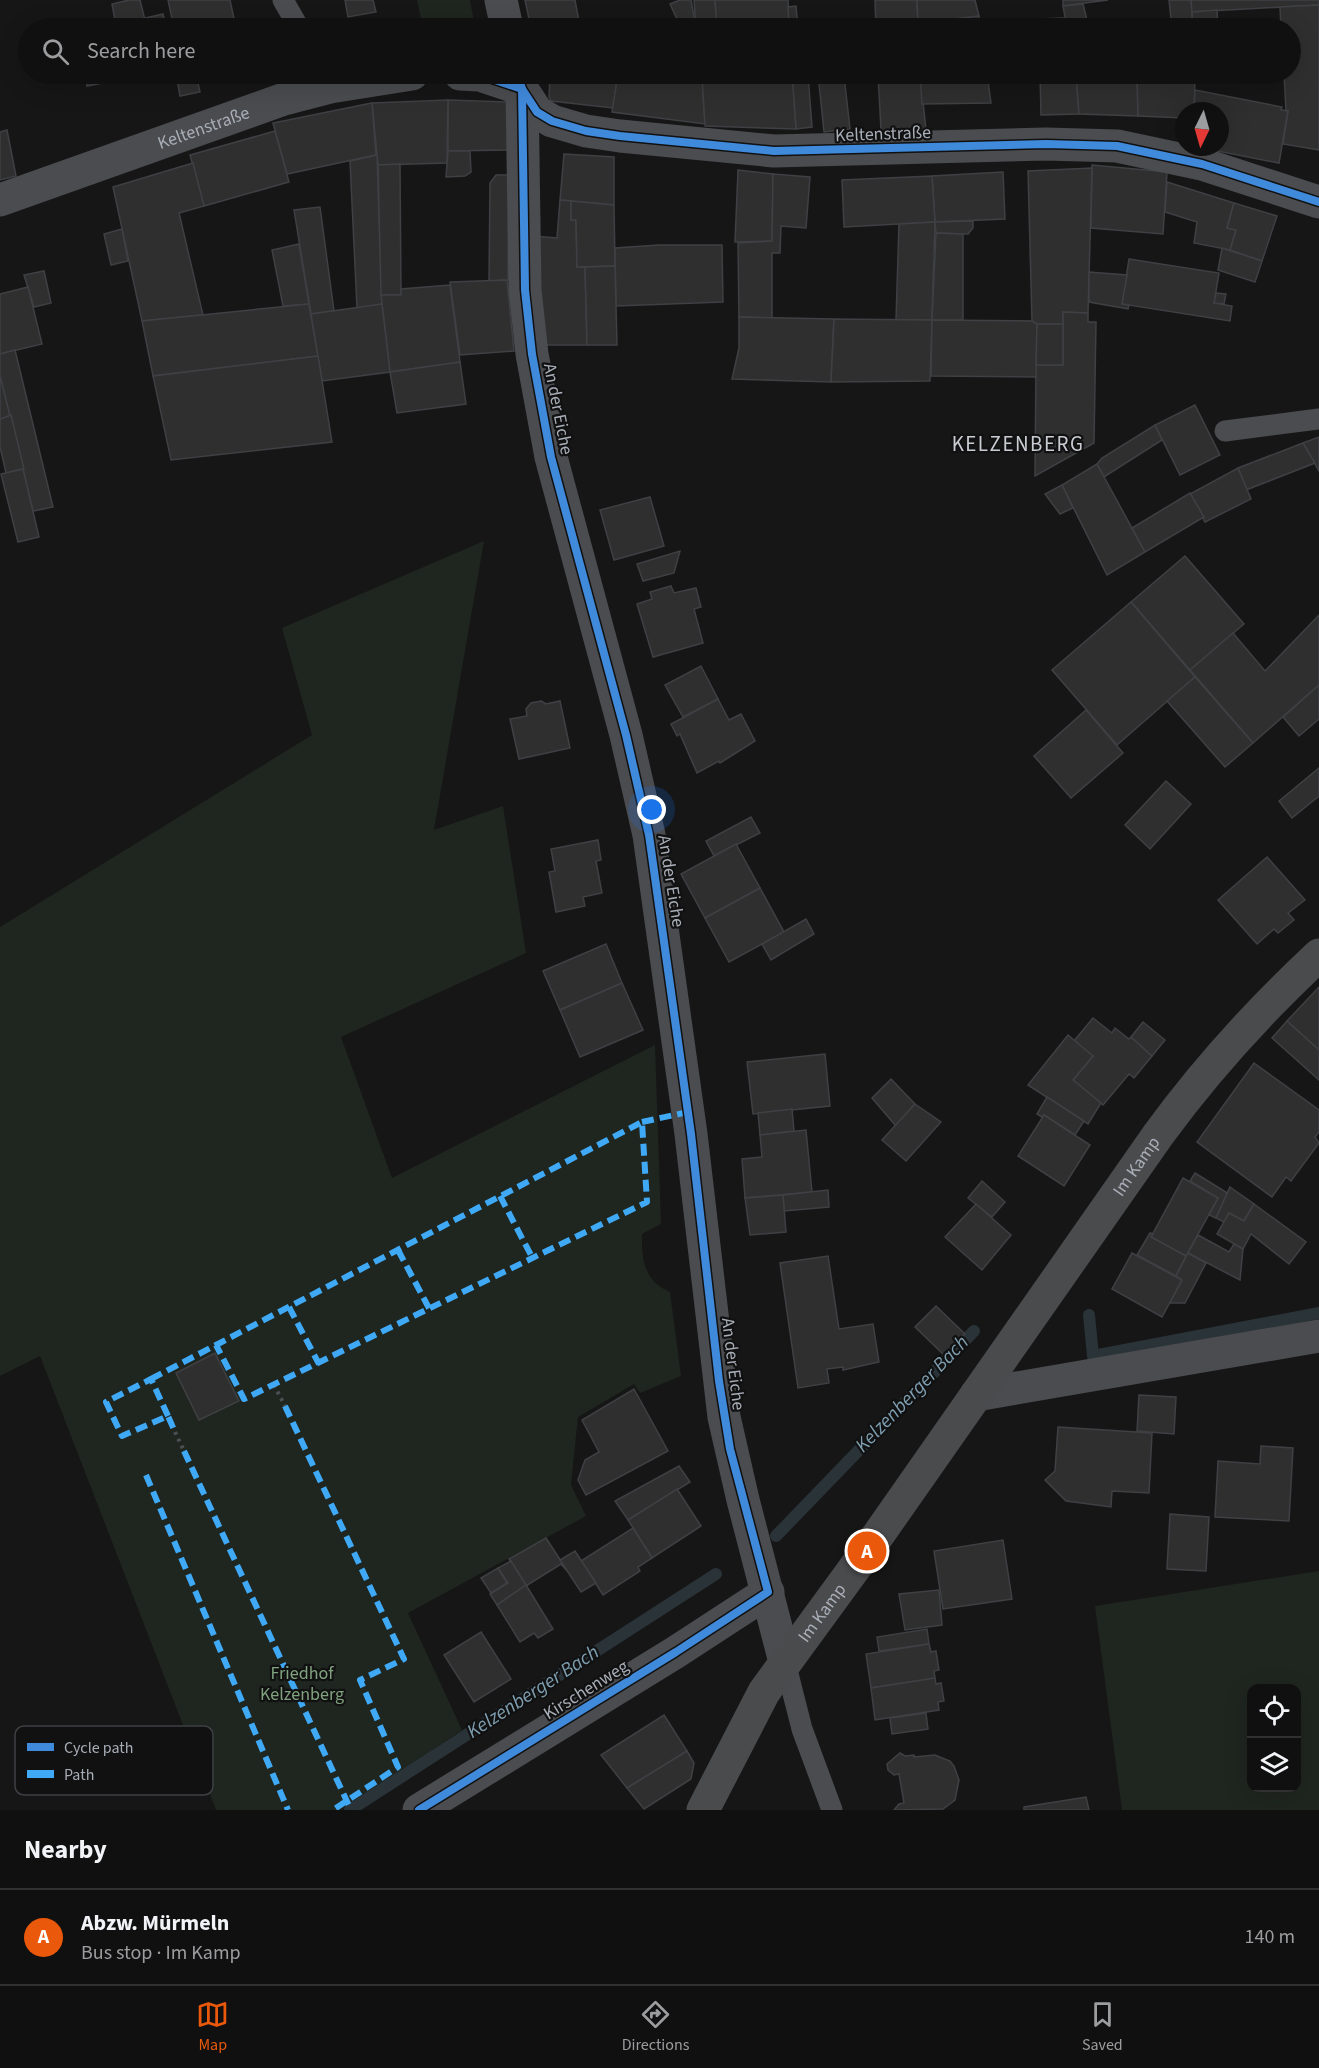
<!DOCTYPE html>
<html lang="en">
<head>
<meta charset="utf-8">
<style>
  :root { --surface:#101011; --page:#19191a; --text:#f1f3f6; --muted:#9c9d9f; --line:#303031; --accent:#ea580c }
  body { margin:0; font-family:"Source Sans 3",sans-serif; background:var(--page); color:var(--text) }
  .controls { position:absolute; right:18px; bottom:18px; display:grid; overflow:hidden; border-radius:12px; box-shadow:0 6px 24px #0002 }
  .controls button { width:54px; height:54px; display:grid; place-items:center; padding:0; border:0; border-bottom:2px solid var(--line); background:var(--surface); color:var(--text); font:30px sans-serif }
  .compass { position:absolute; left:1175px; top:102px; width:54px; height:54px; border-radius:50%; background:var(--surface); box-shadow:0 6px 24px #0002; rotate:185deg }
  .you { position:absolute; left:652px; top:810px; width:21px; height:21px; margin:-15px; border:4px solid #fff; border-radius:50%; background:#1a73e8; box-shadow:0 0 0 9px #1a73e833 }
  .badge { display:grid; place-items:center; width:39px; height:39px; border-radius:50%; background:var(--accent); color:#fff; font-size:20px; font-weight:700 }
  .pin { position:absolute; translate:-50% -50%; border:3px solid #fff; box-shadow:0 2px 6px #0006 }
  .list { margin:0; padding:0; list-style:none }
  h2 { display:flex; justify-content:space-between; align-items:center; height:78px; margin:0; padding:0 24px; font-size:26px }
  h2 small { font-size:20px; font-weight:400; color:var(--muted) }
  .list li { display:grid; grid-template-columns:39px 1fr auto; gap:18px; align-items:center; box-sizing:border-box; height:96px; padding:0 24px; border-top:2px solid var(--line) }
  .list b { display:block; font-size:22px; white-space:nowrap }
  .list p { margin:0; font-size:20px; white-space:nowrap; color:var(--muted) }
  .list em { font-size:20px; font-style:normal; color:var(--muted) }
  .icon { flex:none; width:33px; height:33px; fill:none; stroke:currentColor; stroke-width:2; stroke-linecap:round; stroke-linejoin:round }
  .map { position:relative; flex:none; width:1319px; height:1810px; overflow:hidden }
  .search { position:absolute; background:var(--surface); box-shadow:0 6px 24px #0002; left:18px; right:18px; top:18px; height:66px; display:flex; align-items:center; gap:15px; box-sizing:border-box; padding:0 21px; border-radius:33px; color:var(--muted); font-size:22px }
  .sheet { height:174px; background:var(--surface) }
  nav { display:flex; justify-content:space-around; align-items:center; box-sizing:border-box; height:84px; border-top:2px solid var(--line); background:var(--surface); font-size:16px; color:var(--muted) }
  nav a { display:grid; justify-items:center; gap:3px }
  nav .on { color:var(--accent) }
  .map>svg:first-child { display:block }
  .green { fill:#1f251f; fill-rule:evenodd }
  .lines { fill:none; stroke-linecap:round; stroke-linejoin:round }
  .stream { stroke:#2a3338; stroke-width:12 }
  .building { fill:#2f2f30; stroke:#3f4043; stroke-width:1.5 }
  .path { stroke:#4c4e51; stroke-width:4; stroke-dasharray:3 4.5; stroke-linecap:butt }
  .lane { stroke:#4b4c4f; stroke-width:21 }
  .street { stroke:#4b4c4f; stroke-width:33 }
  .secondary { stroke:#4a4b4d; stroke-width:33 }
  .quiet { stroke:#3fa9f5; stroke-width:6; stroke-dasharray:12 6; stroke-linecap:butt }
  .cycleway-casing { stroke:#111112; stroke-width:11 }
  .cycleway { stroke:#408adc; stroke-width:8 }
  .labels { text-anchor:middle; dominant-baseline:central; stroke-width:4.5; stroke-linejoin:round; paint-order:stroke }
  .street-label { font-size:18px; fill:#a8aeb7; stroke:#111112 }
  .park-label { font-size:18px; fill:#81a27f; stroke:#111112 }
  .water-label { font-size:20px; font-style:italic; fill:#7f9fb1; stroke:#111112 }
  .quarter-label { font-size:21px; letter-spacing:1.5px; fill:#c9cdd3; stroke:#111112 }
  .key { fill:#111112; stroke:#3e4044; stroke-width:1.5 }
  .key-label { font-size:16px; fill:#a8aeb7 }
</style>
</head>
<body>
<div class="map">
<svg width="1319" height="1810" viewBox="0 0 1319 1810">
  <rect width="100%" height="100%" fill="#161617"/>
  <g class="green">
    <polygon points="417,0 470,0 475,27 423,28"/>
    <path d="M484 541 434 830 503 806 526 953 341 1037 392 1178 655 1045 661 1224 642 1234C642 1260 643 1280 670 1292L681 1376 640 1393 634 1384 578 1417 571 1485 586 1516 408 1613 462 1730 341 1810H216L40 1356 0 1376V927L312 735 282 628Z"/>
    <path d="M1319 1571V1810H1122L1095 1606ZM1252 1688H1296V1788H1252Z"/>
  </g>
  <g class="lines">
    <g class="stream">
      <polyline points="1089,1315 1093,1356 1319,1313"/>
      <polyline points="776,1536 974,1331"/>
      <polyline points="350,1810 716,1574"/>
    </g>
  </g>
  <g class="building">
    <polygon points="129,0 140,0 147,28 76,28 115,20 112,4"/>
    <polygon points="168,0 230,0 236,28 174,28"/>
    <polygon points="345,0 373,0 376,12 348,17"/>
    <polygon points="525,0 575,0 580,27 531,28"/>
    <polygon points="691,0 696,28 681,28 670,4 680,0"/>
    <polygon points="694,0 715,0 718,28 696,28"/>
    <polygon points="715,0 788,0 789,23 717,27"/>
    <polygon points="875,0 917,0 918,28 876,28"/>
    <polygon points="917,0 975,0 979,16 918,23"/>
    <polygon points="1063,0 1108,0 1063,6"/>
    <polygon points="1169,0 1191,0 1193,28 1172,28"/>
    <polygon points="1191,0 1319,0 1319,5 1192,12"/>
    <polygon points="1083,4 1089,28 1067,28 1063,6"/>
    <polygon points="1319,5 1319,150 1283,144 1288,111 1286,110 1284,74 1290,74 1290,28 1281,28 1280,7"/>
    <polygon points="796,6 798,28 789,28 788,7"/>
    <polygon points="1217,10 1218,28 1193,28 1192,12"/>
    <polygon points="163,14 166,28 147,28 145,18"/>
    <polygon points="979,16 979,28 957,28 957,19"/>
    <polygon points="1065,18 1067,28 1038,28 1037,19"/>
    <polygon points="789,23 789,28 768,28 767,24"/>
    <polygon points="85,74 148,74 87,86"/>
    <polygon points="176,74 196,74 200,92 180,96"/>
    <polygon points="550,74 618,74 613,108 551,101 549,97"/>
    <polygon points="618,74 702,74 705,124 612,112"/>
    <polygon points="792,74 808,74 812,127 796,129"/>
    <polygon points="792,74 796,129 705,126 702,76"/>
    <polygon points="818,74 857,74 844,75 850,129 824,132"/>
    <polygon points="878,74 920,74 926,130 881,130"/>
    <polygon points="920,74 987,74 991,103 922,104"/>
    <polygon points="1040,74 1076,74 1079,114 1041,115"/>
    <polygon points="1076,74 1137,74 1138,116 1079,114"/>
    <polygon points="1137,74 1195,75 1194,111 1184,111 1184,118 1138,116"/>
    <polygon points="1195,90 1282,107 1281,110 1288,111 1279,163 1212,150 1212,147 1220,147 1220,111 1194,111"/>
    <polygon points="448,100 508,102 510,150 448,151"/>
    <polygon points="448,100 447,163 378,165 372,103"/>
    <polygon points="372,103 376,155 287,174 273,123"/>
    <polygon points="7,130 16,176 0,180 0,132"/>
    <polygon points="275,131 289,182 204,206 190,155"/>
    <polygon points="448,151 470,151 471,172 465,176 446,177"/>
    <polygon points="564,154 614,157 614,205 560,200"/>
    <polygon points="377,155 382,304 357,308 350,161"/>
    <polygon points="193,163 204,206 179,213 203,315 142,321 113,187"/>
    <polygon points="400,164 401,295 381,295 378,165"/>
    <polygon points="1092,165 1167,172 1163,234 1091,228"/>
    <polygon points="1092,168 1088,313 1063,312 1063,324 1037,324 1032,321 1028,171"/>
    <polygon points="738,170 773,174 772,241 735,242"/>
    <polygon points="1003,172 1005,219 935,222 932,176"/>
    <polygon points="773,174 810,177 806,228 781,226 780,253 772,253 772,318 739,317 738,243 772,241"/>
    <polygon points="496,175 509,175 508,280 489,281 490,183"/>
    <polygon points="932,176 935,222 844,227 842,180"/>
    <polygon points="1167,182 1234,203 1227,228 1236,230 1230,250 1194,243 1197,222 1165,212"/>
    <polygon points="560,200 571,201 571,220 576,220 577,267 585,267 587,345 543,345 534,236 557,238"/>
    <polygon points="571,201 614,205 615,266 577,267 576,220 571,220"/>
    <polygon points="1234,203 1277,216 1262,261 1230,250 1236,230 1227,228"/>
    <polygon points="320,207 334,311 311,314 294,210"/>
    <polygon points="973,221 973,228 968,234 936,233 935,222"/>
    <polygon points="935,222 932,320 896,320 899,224"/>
    <polygon points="122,229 128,261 111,265 104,234"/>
    <polygon points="936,233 963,234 963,320 932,320"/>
    <polygon points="299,244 309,304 283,306 272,250"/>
    <polygon points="659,245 722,245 723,302 616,306 615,248"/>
    <polygon points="1222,248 1262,261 1255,282 1218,270"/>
    <polygon points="1129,259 1219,273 1214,303 1232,306 1230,321 1122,304"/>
    <polygon points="615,266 617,345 587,345 585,267"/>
    <polygon points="44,271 51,303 34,307 24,275"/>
    <polygon points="1089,272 1127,275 1122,304 1129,305 1128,309 1089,302"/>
    <polygon points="507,280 514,351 460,355 450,282"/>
    <polygon points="450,285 460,362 390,372 381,295 401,295 401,289"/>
    <polygon points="28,287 42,344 0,354 0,294"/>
    <polygon points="1216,293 1226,294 1224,304 1214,303"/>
    <polygon points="309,304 318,356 153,376 142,321"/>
    <polygon points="382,304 390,372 322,381 311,314"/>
    <polygon points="1063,312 1088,313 1088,322 1096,322 1094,443 1035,476 1036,365 1063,365"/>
    <polygon points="739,317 834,319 831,382 732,379 739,348"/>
    <polygon points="834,319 932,320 930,381 831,382"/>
    <polygon points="932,320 1032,321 1037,324 1036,377 931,376"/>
    <polygon points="1037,324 1063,324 1063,365 1036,365"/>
    <polygon points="15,350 53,507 33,511 0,376 0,354"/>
    <polygon points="318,356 332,442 171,460 153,376"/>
    <polygon points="460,362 466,404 397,413 390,372"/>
    <polygon points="0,376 10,416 0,419"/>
    <polygon points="1195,405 1220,455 1180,475 1155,425"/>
    <polygon points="11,415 24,469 6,473 0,447 0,419"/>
    <polygon points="1155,425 1162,440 1104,477 1097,464 1102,458"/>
    <polygon points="1319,437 1319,471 1303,443"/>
    <polygon points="1303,443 1315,463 1246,490 1238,468"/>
    <polygon points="1097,464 1145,552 1107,575 1062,485"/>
    <polygon points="1238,468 1251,499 1205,522 1190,494"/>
    <polygon points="23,469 39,537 18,542 1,474"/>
    <polygon points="1062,485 1073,508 1060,514 1045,494"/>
    <polygon points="1190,493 1204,517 1145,552 1132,528"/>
    <polygon points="650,497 664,546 614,560 600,510"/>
    <polygon points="680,551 674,573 643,581 637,564"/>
    <polygon points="1185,556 1244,624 1190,670 1131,602"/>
    <polygon points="671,586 674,593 696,588 701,607 694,609 703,643 653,657 637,604 652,599 650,592"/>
    <polygon points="1131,602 1195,677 1117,745 1052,670"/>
    <polygon points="1319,615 1319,685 1253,743 1190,670 1233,633 1265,671"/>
    <polygon points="701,666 718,699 683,717 665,685"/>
    <polygon points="1195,677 1253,743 1225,767 1167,701"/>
    <polygon points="1319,685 1319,719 1299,736 1283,717"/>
    <polygon points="718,699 729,720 741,714 755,741 720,763 719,761 697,773 680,734 677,736 671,724"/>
    <polygon points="541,701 546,704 560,701 570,748 519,759 510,719 527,716 526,709 531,703"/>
    <polygon points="1086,710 1123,753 1071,798 1034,756"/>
    <polygon points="1319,768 1319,796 1292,818 1279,801"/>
    <polygon points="1166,781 1191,804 1150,849 1125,825"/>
    <polygon points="751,817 760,833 714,856 706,841"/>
    <polygon points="598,840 601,860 596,861 602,893 583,897 585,906 556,912 549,872 555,871 551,849"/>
    <polygon points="736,844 760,888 705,918 681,874"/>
    <polygon points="1267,857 1305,900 1288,913 1294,920 1278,933 1274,929 1257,944 1218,900"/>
    <polygon points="760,888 784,932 729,962 705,918"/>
    <polygon points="806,919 814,934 771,960 762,944"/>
    <polygon points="606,944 622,983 560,1010 543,971"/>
    <polygon points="622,983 643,1030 580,1057 560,1010"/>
    <polygon points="1319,987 1319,1050 1287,1021"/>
    <polygon points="1093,1018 1112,1033 1115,1028 1129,1039 1131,1037 1152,1056 1134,1078 1129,1074 1103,1105 1073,1080 1093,1056 1074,1041"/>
    <polygon points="1287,1021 1319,1050 1319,1080 1272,1038"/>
    <polygon points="1143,1022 1165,1040 1152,1056 1131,1037"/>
    <polygon points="1068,1035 1093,1056 1073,1080 1101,1103 1088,1124 1028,1085"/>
    <polygon points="825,1054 830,1106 753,1114 747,1062"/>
    <polygon points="1254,1063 1319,1110 1319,1132 1315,1137 1319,1143 1291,1181 1286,1177 1272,1197 1197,1142"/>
    <polygon points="891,1079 915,1104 896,1126 872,1098"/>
    <polygon points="1047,1097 1084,1121 1075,1135 1044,1115 1042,1117 1037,1114"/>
    <polygon points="915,1104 941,1122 906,1161 882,1140"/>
    <polygon points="792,1109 794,1131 760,1135 758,1113"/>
    <polygon points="1044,1115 1090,1145 1064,1186 1018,1156"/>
    <polygon points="806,1130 812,1192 745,1198 742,1159 762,1157 760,1135"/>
    <polygon points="1195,1173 1229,1194 1216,1218 1209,1215 1218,1198 1190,1181"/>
    <polygon points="1183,1178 1218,1198 1186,1256 1151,1237"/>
    <polygon points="982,1181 1005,1202 992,1217 968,1198"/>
    <polygon points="1230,1187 1254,1204 1244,1221 1229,1213 1224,1222 1216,1218"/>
    <polygon points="828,1190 829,1207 784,1211 783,1195"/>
    <polygon points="783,1195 786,1232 750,1235 745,1198"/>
    <polygon points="976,1204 1011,1235 982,1270 945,1237"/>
    <polygon points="1254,1204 1306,1242 1289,1264 1251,1234 1243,1249 1217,1234 1229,1213 1244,1221"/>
    <polygon points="1150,1233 1153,1234 1151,1237 1186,1256 1176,1276 1137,1255"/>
    <polygon points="1198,1235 1229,1252 1234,1244 1243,1249 1240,1280 1188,1253"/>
    <polygon points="1132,1253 1182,1280 1162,1317 1112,1289"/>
    <polygon points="1188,1253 1206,1263 1185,1303 1170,1303 1182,1280 1176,1276"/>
    <polygon points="828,1256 839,1329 873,1324 879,1362 843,1370 843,1367 827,1369 829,1383 798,1388 780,1263"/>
    <polygon points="936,1306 965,1334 944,1355 915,1327"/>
    <polygon points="215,1353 239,1401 199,1420 176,1373"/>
    <polygon points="634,1389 668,1451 586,1495 578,1480 585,1460 599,1452 582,1420"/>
    <polygon points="1139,1395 1176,1397 1174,1434 1137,1431"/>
    <polygon points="1058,1427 1152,1433 1149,1493 1112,1491 1111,1507 1066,1501 1045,1480 1055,1471"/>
    <polygon points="1261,1446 1293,1448 1289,1521 1215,1517 1218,1461 1260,1464"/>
    <polygon points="679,1466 690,1482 628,1520 615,1501"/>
    <polygon points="677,1489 701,1526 652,1558 628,1520"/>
    <polygon points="1170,1514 1209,1517 1206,1571 1167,1569"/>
    <polygon points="633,1528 652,1558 638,1567 640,1571 603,1595 581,1561"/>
    <polygon points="546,1538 568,1572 561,1564 526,1586 509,1559"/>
    <polygon points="1003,1540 1012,1599 943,1609 934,1551"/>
    <polygon points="575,1551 596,1583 581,1592 560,1560"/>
    <polygon points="511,1561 526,1585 497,1605 490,1594 508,1583 498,1568"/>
    <polygon points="498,1568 507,1583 491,1593 481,1578"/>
    <polygon points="526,1585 553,1629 538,1638 534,1633 520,1642 497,1605"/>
    <polygon points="939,1590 942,1625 905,1630 899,1594"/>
    <polygon points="927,1629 929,1644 879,1651 877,1637"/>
    <polygon points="481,1632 511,1679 474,1702 444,1655"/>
    <polygon points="929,1644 931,1652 936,1651 939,1670 934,1671 935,1678 871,1688 866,1654"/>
    <polygon points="935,1678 936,1684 941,1683 944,1701 938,1702 939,1710 875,1720 871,1688"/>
    <polygon points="926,1713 928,1729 892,1734 890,1718"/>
    <polygon points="664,1715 687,1751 627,1788 601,1755"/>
    <polygon points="687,1751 694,1763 691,1779 644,1809 627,1788"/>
    <polygon points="900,1753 905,1756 914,1755 914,1757 935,1755 950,1761 954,1766 959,1780 955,1800 943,1809 894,1810 899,1804 904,1803 899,1774 894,1775 888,1770 887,1764"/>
    <polygon points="1086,1797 1089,1810 1024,1810 1024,1807"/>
  </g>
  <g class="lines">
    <g class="path">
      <polyline points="274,1385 285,1406"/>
      <polyline points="175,1432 184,1451"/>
    </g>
    <g class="lane">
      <polyline points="283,0 299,28"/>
      <polyline points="1225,431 1319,419"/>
      <polyline points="785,1662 802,1729 832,1810"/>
    </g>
    <g class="street">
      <polyline points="501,0 507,28"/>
      <polyline points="460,74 480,75 522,89 537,112 552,121 586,131 620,136 774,151 1046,144 1117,146 1202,164 1319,202"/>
      <polyline points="518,74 522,89 525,290 532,354 551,457 626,735 649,835 691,1134 724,1417 743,1500 785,1662"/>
      <path id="s1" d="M0 200 284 99 330 87 412 74"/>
      <polyline points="976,1395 1319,1336"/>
      <polyline points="419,1810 676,1652 768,1592"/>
    </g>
    <path class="secondary" id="s2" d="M703 1810 764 1692 867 1551 1158 1135C1206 1069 1259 1011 1319 955"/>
    <g class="quiet">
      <polyline points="642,1122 688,1112"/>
      <polyline points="500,1196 533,1259"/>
      <polyline points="398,1250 430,1310"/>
      <polyline points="289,1307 319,1364"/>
      <polyline points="151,1379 216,1345 642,1122 647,1202 244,1399 216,1345"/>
      <polyline points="285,1406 404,1659 360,1680 398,1767 333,1810"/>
      <polyline points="168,1416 151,1379 106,1402 122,1436 168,1416 175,1432"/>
      <polyline points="184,1451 351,1810"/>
      <polyline points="146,1475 288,1810"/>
    </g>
    <g class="cycleway-casing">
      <g id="cycleway">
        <polyline points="460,74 480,75 522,89 537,112 552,121 586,131 620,136 774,151 1046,144 1117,146 1202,164 1319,202"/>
        <polyline points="419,1810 676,1652 768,1592 730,1449 719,1381 691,1134 649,835 626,735 551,457 532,354 525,290 522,89 518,74"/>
      </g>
    </g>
    <use href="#cycleway" class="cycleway"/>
  </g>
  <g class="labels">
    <g class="street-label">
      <text stroke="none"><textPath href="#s1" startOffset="216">Keltenstraße</textPath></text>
      <text transform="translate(883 134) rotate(-2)">Keltenstraße</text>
      <text transform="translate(558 409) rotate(79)">An der Eiche</text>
      <text transform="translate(671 881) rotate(81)">An der Eiche</text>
      <text stroke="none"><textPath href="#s2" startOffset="777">Im Kamp</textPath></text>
      <text transform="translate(733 1364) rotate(83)">An der Eiche</text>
      <text stroke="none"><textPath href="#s2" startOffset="231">Im Kamp</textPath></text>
      <text transform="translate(586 1690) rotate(-32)">Kirschenweg</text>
    </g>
    <g class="park-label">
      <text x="302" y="1673">Friedhof<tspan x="302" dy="21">Kelzenberg</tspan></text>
    </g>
    <g class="water-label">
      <text transform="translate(912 1394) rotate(-46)">Kelzenberger Bach</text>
      <text transform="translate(533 1692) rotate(-33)">Kelzenberger Bach</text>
    </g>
    <g class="quarter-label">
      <text x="1018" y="444">KELZENBERG</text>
    </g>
  </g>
  <rect x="15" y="1726" width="198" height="69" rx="9" class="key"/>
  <rect x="27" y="1743" width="27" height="8" fill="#408adc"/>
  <rect x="27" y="1770" width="27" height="8" fill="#3fa9f5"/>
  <g class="key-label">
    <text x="64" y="1753">Cycle path</text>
    <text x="64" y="1780">Path</text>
  </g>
</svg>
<div class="controls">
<button><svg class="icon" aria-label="locate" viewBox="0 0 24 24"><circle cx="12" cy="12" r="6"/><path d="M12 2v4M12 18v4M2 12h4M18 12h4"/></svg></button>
<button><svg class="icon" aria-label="layers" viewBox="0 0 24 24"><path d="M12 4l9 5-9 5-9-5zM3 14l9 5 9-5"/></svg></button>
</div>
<svg class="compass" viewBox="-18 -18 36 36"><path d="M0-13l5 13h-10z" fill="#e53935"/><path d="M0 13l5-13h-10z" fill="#9c9d9f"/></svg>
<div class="you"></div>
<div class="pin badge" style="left:867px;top:1551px">A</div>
<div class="search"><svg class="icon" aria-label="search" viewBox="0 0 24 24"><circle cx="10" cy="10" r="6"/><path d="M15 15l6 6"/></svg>Search here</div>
</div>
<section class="sheet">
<h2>Nearby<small></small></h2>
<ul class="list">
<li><span class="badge">A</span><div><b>Abzw. Mürmeln</b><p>Bus stop · Im Kamp</p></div><em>140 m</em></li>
</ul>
</section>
<nav>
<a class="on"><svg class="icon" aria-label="map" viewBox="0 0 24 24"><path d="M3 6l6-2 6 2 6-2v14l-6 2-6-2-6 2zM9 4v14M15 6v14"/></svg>Map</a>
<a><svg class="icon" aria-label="directions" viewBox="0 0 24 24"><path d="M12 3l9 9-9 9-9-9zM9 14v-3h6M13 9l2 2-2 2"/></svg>Directions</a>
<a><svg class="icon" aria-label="saved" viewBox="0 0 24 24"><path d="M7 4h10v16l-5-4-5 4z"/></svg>Saved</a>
</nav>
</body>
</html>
